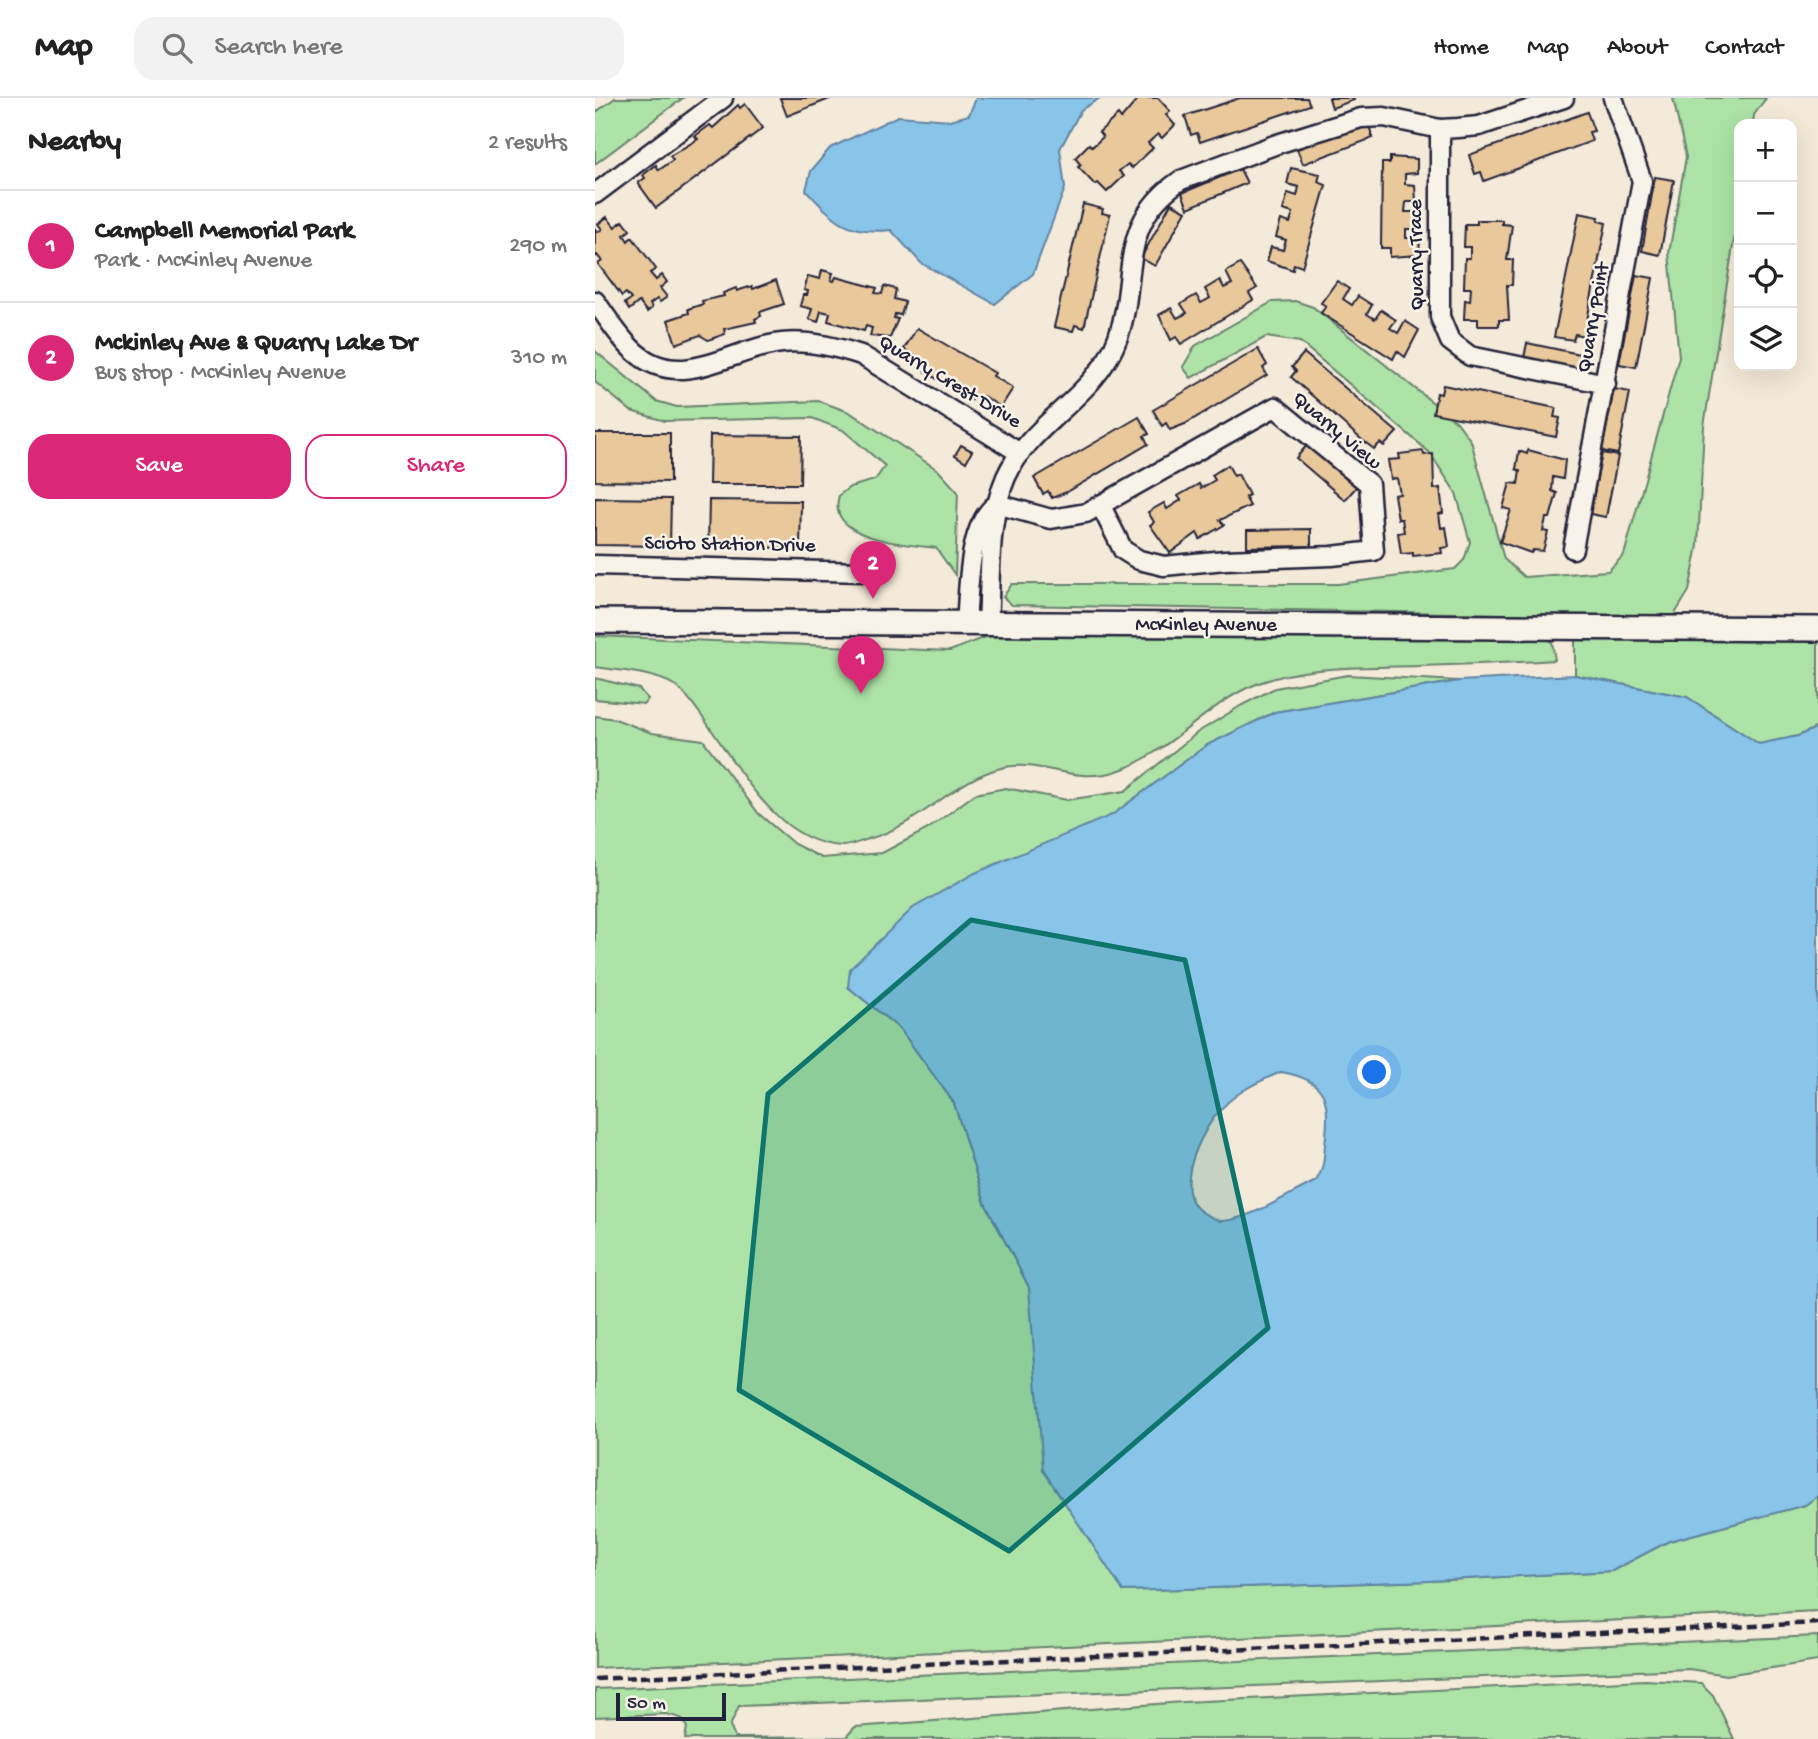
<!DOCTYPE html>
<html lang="en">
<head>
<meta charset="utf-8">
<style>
  :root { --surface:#fff; --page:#f2f2f2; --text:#222; --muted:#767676; --line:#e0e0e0; --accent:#db2777 }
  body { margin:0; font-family:"Gochi Hand",sans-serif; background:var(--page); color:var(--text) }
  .controls { position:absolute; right:21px; top:21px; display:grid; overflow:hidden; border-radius:14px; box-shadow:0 7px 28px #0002 }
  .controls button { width:63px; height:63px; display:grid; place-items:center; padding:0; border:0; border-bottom:2px solid var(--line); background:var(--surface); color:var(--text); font:35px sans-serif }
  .scale { position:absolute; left:21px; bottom:18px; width:110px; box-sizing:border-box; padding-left:7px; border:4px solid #22223b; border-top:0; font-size:19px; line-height:24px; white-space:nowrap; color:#22223b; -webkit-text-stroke:5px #f7f3e8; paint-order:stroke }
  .you { position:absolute; left:780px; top:975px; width:24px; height:24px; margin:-18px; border:5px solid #fff; border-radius:50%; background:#1a73e8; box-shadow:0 0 0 10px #1a73e833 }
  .badge { display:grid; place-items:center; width:46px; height:46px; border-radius:50%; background:var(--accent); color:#fff; font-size:23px; font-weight:700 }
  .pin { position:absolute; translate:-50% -58px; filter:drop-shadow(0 2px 4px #0008) }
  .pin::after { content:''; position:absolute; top:37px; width:24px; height:21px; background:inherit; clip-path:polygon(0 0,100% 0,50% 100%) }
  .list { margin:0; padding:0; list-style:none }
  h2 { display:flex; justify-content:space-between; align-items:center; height:91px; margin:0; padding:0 28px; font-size:30px }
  h2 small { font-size:23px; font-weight:400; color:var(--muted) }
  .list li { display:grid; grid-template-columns:46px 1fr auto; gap:21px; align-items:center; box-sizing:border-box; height:112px; padding:0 28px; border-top:2px solid var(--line) }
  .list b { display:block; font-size:26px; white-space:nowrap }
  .list p { margin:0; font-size:23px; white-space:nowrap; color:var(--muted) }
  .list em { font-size:23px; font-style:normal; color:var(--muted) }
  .actions { display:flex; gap:14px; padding:21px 28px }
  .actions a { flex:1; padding:16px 0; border:2px solid var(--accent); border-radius:21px; text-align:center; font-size:24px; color:var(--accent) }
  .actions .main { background:var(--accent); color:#fff }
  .icon { flex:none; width:38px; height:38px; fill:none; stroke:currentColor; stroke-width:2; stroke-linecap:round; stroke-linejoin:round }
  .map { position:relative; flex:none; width:1223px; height:1641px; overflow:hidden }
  header { display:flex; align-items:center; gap:42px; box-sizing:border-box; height:98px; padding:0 35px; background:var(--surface); border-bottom:2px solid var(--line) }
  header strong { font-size:33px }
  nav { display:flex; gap:38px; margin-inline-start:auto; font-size:24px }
  .search { width:490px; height:63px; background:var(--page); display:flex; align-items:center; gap:18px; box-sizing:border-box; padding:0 24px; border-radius:21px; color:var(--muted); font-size:26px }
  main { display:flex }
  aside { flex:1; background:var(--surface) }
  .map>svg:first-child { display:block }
  .green { fill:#ade3a6; stroke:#688270; stroke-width:2 }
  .water { fill:#89c5e9; stroke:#6084a3; stroke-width:2; fill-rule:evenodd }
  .building { fill:#e9c89b; stroke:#22223b; stroke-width:2 }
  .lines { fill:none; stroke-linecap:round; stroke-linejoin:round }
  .minor-casing { stroke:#22223b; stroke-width:23 }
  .major-casing { stroke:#22223b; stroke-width:28 }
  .minor { stroke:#f7f3e8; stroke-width:18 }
  .major { stroke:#f7f3e8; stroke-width:23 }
  .rail { stroke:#22223b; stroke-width:4.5; stroke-dasharray:10 5; stroke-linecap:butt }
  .marked { fill:#0f766e; fill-opacity:0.2; stroke:#0f766e; stroke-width:5; stroke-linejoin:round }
  .labels { text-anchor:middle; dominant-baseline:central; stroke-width:5; stroke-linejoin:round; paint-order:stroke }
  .street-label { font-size:21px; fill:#22223b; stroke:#f7f3e8 }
</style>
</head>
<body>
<header>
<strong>Map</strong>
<div class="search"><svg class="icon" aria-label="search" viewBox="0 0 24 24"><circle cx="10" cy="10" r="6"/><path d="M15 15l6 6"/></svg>Search here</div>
<nav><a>Home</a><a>Map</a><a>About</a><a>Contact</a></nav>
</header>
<main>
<aside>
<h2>Nearby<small>2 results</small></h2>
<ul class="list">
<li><span class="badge">1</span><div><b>Campbell Memorial Park</b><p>Park · McKinley Avenue</p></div><em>290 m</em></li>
<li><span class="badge">2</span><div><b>Mckinley Ave &amp; Quarry Lake Dr</b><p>Bus stop · McKinley Avenue</p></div><em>310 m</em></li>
</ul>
<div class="actions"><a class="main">Save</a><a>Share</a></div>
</aside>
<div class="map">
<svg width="1223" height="1641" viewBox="0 0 1223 1641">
  <rect width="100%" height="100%" fill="#f4ead9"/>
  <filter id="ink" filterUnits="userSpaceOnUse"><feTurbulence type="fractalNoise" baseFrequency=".0143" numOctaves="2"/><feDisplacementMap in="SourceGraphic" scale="14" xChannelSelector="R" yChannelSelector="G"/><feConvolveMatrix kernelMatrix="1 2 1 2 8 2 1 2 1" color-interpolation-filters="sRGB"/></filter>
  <g filter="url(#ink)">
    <g class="green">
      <polygon points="20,0 88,0 0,66 0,15"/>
      <polygon points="1078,0 1171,0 1159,17 1158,26 1144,26 1144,111 1109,328 1103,448 1094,493 1078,519 417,507 408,499 417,486 743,486 860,471 869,462 875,444 861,395 834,354 705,244 671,239 596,280 588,269 600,248 677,204 700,203 718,209 862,324 876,343 909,461 929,479 1013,473 1029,457 1084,259 1074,155 1091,59"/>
      <path d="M0 253 61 303 82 309 224 303 254 314 343 372 363 394 360 477 341 450C316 447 251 443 243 413 242 409 243 401 244 397L255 389 280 382 290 368 248 332 217 320 70 323 36 313 0 284Z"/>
      <path d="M0 538 355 553 393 538 951 541 957 544 960 562C915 565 870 567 824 568 768 570 704 566 652 590 606 612 569 659 519 674 476 686 443 660 406 670 358 682 326 727 273 741 265 744 255 748 247 748 182 745 145 671 111 624 102 612 92 595 79 587 61 575 22 572 0 569Z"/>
      <polygon points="1223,541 1223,629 1203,638 1164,646 1092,599 980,577 980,542"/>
      <polygon points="753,577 864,583 680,614 612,647 517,717 472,737 253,889 305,931 359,1005 390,1105 434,1189 442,1271 528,1493 834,1483 1017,1473 1074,1443 1210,1407 1223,1398 1223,1513 0,1570 0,618 20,621 57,635 108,642 164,716 199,746 227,760 287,755 333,731 380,696 411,690 472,702 530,693 603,634 647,607 680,590"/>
      <polygon points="0,580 44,591 53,601 49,606 0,601"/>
      <polygon points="1223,1538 1223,1563 1131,1577 1094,1571 144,1608 135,1628 140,1640 251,1639 260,1629 588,1604 1050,1582 1106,1585 1118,1597 1139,1641 90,1641 92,1629 86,1620 71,1616 0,1619 0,1591"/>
    </g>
    <g class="water">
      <path d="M381 0H505L486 12 465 51 470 90 438 176 400 206 326 165 296 132C253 137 239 122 211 92L216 73 235 50 303 18 356 22 374 17Z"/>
      <path d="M980 577 1092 599 1164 646 1203 638 1223 629V1398L1210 1407 1074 1443 1017 1473 834 1483 528 1493 448 1372 434 1189 390 1105 359 1005 305 931 253 889 255 871 318 810 380 775 517 717 612 647 680 614 864 583ZM686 974C734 982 735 1003 730 1046 729 1060 729 1071 721 1083 696 1095 654 1122 627 1123 622 1123 616 1119 612 1117 575 1100 602 1042 620 1018 638 995 660 985 686 974Z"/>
    </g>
    <g class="building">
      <polygon points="185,0 237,0 192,18"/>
      <polygon points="544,0 563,0 575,13 571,17 580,27 567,40 563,36 553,45 558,50 537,70 533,66 524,73 529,78 512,94 503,85 500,87 483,69 486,67 480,60 494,46 497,49 508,39 504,34 523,17 526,21"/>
      <polygon points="645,0 712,0 715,7 605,44 602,35 596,37 590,18"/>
      <polygon points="734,0 758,0 759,2 737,10"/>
      <polygon points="150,6 168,30 61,110 43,85 50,80 48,77 61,67 64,72 78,62 75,58 103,41 100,38 115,27 118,30 143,7 145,10"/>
      <polygon points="992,14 999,33 994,34 997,43 889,83 886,74 880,76 874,57"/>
      <polygon points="773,25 778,40 708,66 702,51"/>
      <polygon points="795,59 822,61 822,75 810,76 810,86 820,87 821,104 811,104 810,114 821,114 821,131 811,131 811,140 825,140 824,157 795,159 795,150 786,150 787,65 795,65"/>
      <polygon points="696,70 725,76 723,84 731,87 707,169 699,166 698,172 672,163 676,149 688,152 691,142 681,139 686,122 695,125 698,115 688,112 693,95 702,98 704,89 692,86"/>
      <polygon points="645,71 652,85 593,110 587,95"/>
      <polygon points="1060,79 1079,82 1065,157 1047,153"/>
      <polygon points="576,105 591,113 560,168 546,160"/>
      <polygon points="488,106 508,111 507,115 515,117 489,230 480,227 478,233 459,229"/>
      <polygon points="984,115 1004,119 1003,123 1011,125 989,238 980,236 978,242 959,239"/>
      <polygon points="12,119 20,129 28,123 35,132 29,137 33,143 37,139 61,171 55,175 61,182 67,177 72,184 65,190 72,199 65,204 62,201 55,206 57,210 52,214 44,204 34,212 30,205 36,201 31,195 27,198 3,166 7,163 2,157 0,159 0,131 3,134 7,131 3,126"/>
      <polygon points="882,122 907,122 907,126 917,127 912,162 918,162 917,187 912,187 914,222 904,222 904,228 883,228 883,221 869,221 870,202 875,203 876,190 869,190 870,160 875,160 875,149 869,149 870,126 882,126"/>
      <polygon points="645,166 662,190 654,195 658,202 586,246 581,239 576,242 564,217 576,210 582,220 592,215 586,206 601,197 606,205 615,200 610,191 625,182 629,190 637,186 631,174"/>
      <polygon points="227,172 238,175 236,182 239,183 241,179 282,190 280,195 287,196 289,188 301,191 299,201 310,204 306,217 300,216 299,220 303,221 295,240 275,238 277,230 271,228 269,233 233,223 235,215 226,213 223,224 214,221 217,211 205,208 208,197 212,197 213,193 209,192 213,178 225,181"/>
      <polygon points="1041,177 1058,180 1041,269 1024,266"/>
      <polygon points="181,182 189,206 165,214 166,218 160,221 161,224 129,231 130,236 113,242 105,237 81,246 73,222 94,215 93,211 108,206 107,203 129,198 128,195 141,190 142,193 157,188 158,191"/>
      <polygon points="742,183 754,191 748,201 757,207 763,198 777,207 772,216 780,221 786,212 801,222 795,230 803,235 810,223 824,232 810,259 802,253 798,261 726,215 731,208 726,205"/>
      <polygon points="322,230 400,275 398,278 418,290 406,309 388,298 384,301 380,298 377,302 350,281 348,285 330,273 332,270 326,266 328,263 309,251"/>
      <polygon points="932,245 994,258 991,272 929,260"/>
      <polygon points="663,251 672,267 668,270 672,277 590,326 575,332 571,325 567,328 558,312"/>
      <polygon points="709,255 802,334 789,348 785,345 779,351 767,342 696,279 701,273 697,269"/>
      <polygon points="848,287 961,310 959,319 965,320 961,339 838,315 842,295 846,296"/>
      <polygon points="1019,291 1035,294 1023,356 1007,353"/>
      <polygon points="544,319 554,336 549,338 553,346 472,394 457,400 453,393 448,396 439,380"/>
      <polygon points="0,335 75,335 75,384 0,383"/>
      <polygon points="115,337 206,338 205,386 114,386"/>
      <polygon points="713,346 762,388 750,402 701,360"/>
      <polygon points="366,347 377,353 371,364 360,357"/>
      <polygon points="933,352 970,362 968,381 958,379 957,393 962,395 955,420 951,420 948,433 953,434 948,453 938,452 936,455 905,444 916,412 908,410 915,385 923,386 925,373 921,371 924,353 932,356"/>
      <polygon points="828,353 829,357 838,356 839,391 845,390 848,415 844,416 846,430 851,429 854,449 846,450 847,455 818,458 818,455 806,456 803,435 809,434 807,421 803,421 799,397 805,396 802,380 796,381 793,362 805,361 804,356"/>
      <polygon points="1007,355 1023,358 1011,419 995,416"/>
      <polygon points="633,367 639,378 643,376 654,397 650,399 655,408 625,422 629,427 605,441 602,435 575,455 555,427 559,424 553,414 569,405 572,411 586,402 583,398 604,386 606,390 620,382 617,377"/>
      <polygon points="0,400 76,401 75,448 0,447"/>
      <polygon points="114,402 206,403 205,450 113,449"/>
      <polygon points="716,431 716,448 652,449 652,432"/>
    </g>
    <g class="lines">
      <g class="minor-casing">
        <g id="minor">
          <polyline points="845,31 845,219 855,243 875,258 1011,286"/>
          <polyline points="0,96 128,0"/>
          <path d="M0 203C12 219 24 240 40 254 87 295 136 250 187 245 213 242 241 249 266 257L425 355"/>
          <polyline points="402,406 456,421 491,415 680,309 774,386 779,453 737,458 630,462 569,468 544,462 528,452 506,408"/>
          <polyline points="978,451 1047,83 1018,0"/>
          <polyline points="0,467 269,474"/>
          <path d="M371 526C374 494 372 426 402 406"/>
          <path d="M393 526C396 478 392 424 411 379 436 323 502 299 523 239 544 179 521 125 586 82L682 46 766 20 789 19 845 31 863 30 884 28 969 0"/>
        </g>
      </g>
      <g class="major-casing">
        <polyline id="major" points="0,523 1223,531"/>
      </g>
      <use href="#minor" class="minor"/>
      <use href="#major" class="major"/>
      <polyline class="rail" points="0,1581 1223,1525"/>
    </g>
  </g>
  <path class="marked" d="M376 822 590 862 673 1230 414 1453 144 1292 173 996Z"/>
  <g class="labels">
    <g class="street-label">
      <text transform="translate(823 157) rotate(-91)">Quarry Trace</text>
      <text transform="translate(1000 220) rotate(-80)">Quarry Point</text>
      <text transform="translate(354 285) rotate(31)">Quarry Crest Drive</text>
      <text transform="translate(741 334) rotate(40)">Quarry View</text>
      <text transform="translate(135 448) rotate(1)">Scioto Station Drive</text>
      <text x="611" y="528">McKinley Avenue</text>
    </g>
  </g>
</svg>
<div class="controls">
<button>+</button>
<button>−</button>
<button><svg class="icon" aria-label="locate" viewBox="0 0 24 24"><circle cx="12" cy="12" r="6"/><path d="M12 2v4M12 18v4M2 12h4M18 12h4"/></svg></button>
<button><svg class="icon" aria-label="layers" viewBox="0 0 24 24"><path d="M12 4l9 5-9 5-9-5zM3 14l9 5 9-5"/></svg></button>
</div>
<div class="scale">50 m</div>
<div class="you"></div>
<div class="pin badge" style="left:266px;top:596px">1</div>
<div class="pin badge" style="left:278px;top:501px">2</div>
</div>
</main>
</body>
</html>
